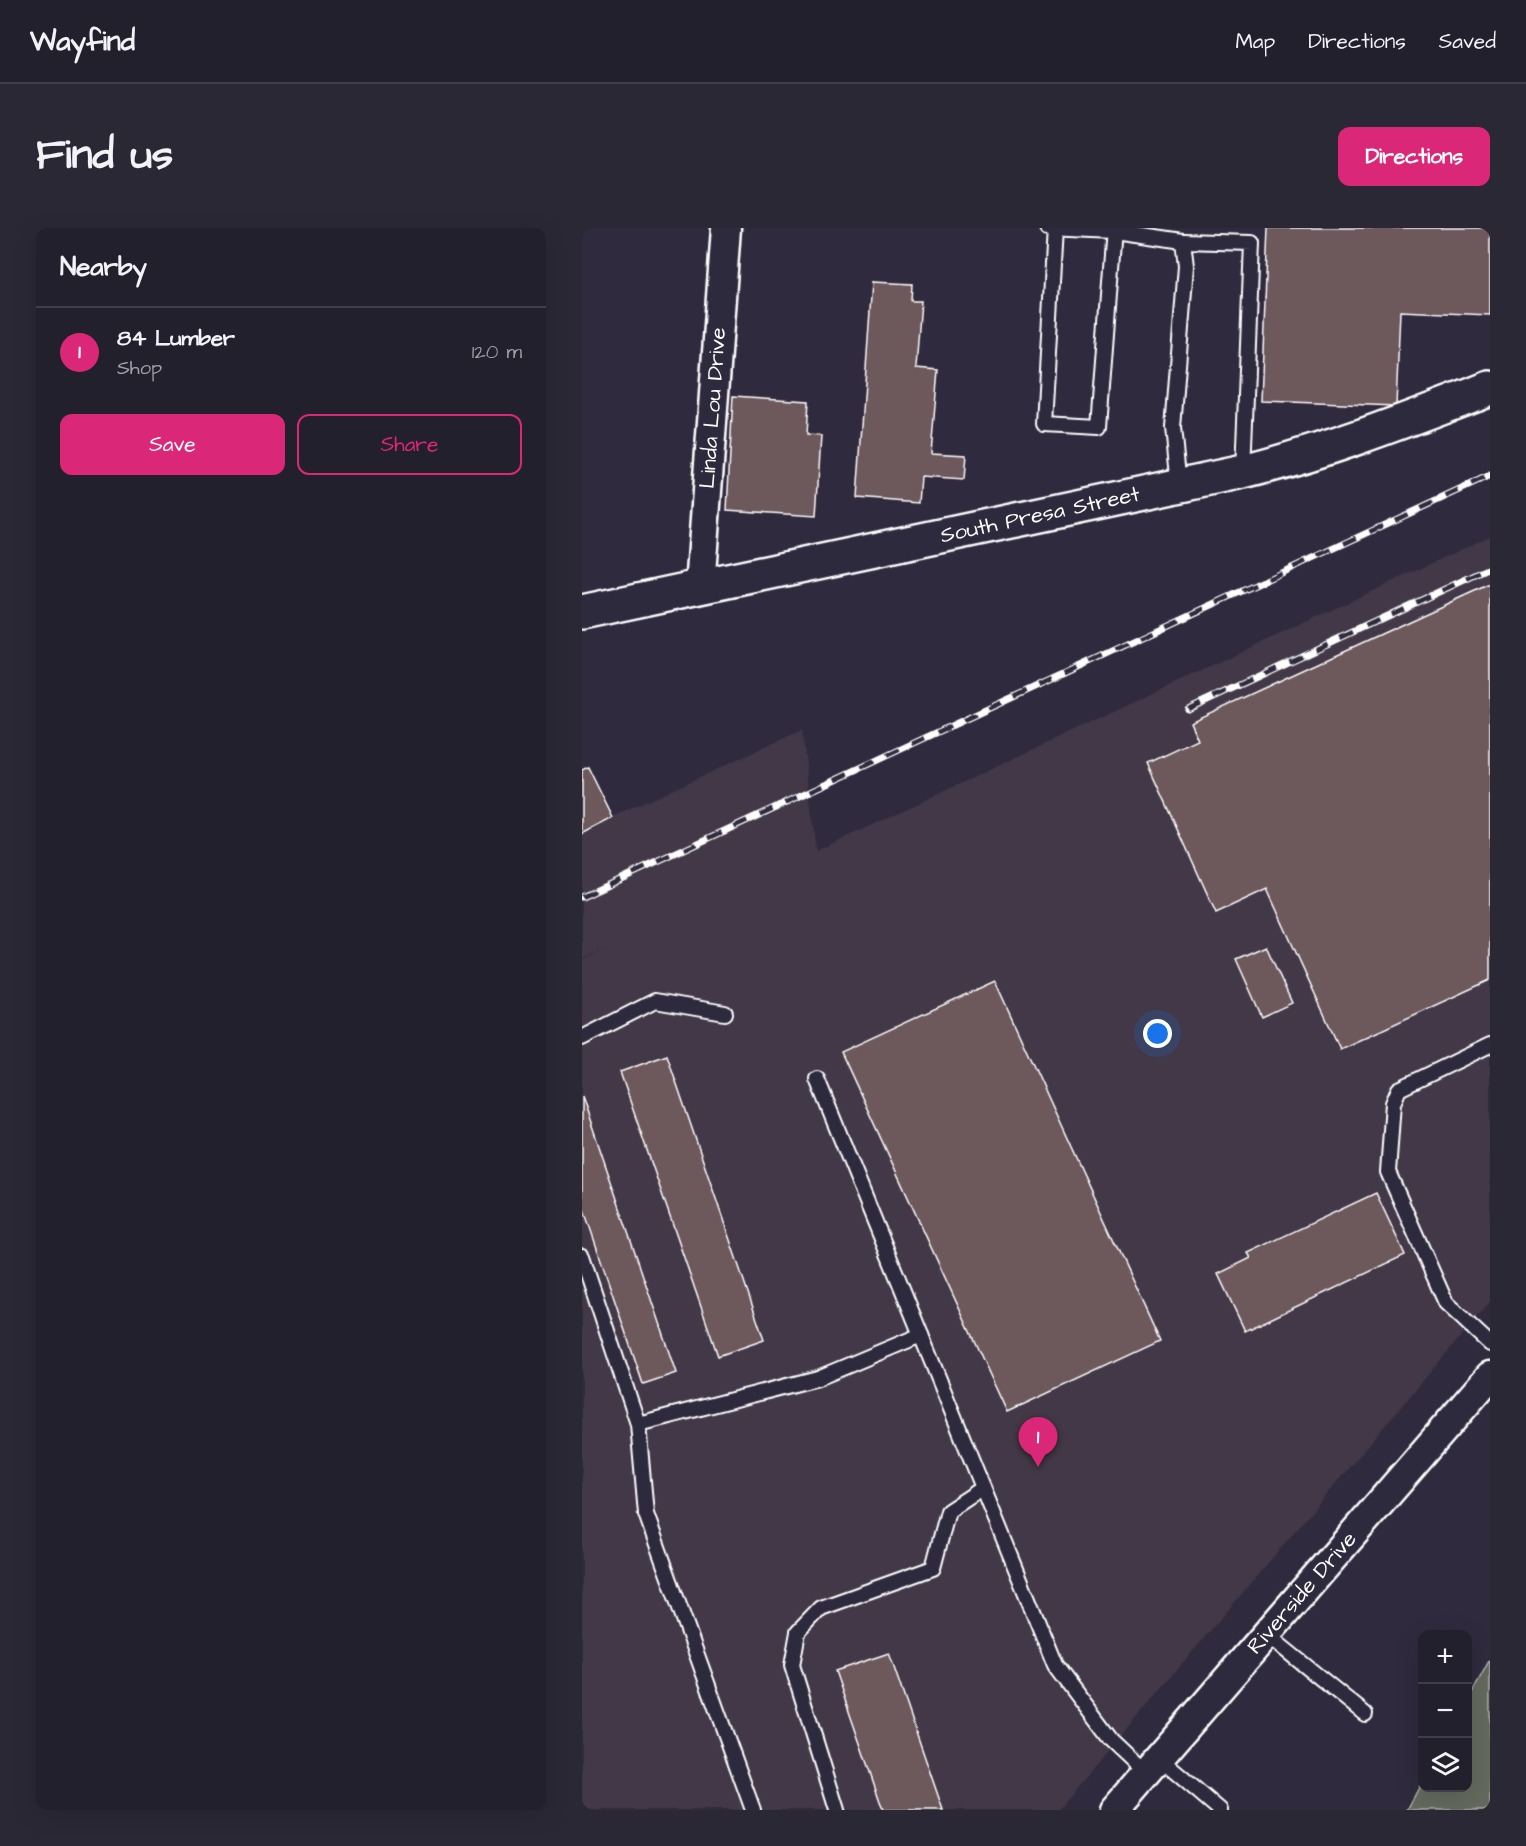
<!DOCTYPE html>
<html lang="en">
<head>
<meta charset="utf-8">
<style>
  :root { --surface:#23202e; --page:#2b2836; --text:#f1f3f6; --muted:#a3a3aa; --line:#403e4a; --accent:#db2777 }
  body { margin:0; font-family:"Architects Daughter",sans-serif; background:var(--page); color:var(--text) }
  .controls { position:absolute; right:18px; bottom:18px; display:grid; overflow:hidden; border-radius:12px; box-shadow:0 6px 24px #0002 }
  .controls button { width:54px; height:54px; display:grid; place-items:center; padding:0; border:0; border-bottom:2px solid var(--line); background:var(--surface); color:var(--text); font:30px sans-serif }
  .you { position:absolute; left:576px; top:806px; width:21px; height:21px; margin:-15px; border:4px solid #fff; border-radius:50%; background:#1a73e8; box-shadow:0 0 0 9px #1a73e833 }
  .badge { display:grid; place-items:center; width:39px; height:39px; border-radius:50%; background:var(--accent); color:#fff; font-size:20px; font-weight:700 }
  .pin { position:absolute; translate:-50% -50px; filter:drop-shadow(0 2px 3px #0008) }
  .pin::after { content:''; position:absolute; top:32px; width:21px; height:18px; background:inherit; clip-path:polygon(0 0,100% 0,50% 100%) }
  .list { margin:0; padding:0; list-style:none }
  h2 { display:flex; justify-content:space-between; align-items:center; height:78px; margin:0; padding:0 24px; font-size:26px }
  h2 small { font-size:20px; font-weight:400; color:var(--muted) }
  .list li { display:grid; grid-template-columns:39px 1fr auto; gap:18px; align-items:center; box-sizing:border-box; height:90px; padding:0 24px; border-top:2px solid var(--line) }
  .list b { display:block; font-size:22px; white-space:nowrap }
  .list p { margin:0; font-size:20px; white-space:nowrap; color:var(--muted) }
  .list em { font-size:20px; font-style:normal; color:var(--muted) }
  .actions { display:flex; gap:12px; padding:18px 24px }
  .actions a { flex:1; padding:14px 0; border:2px solid var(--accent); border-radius:12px; text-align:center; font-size:21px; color:var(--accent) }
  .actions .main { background:var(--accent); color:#fff }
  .icon { flex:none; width:33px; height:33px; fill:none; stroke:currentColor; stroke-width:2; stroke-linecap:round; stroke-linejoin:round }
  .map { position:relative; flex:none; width:908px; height:1582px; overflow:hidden; border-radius:12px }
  header { display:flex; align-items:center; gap:36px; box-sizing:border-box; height:84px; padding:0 30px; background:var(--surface); border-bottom:2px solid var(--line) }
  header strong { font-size:28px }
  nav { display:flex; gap:33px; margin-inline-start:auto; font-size:21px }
  .intro { display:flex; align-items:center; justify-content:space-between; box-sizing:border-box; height:144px; padding:0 36px }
  h1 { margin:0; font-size:42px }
  .button { padding:15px 27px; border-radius:12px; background:var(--accent); color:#fff; font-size:21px; font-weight:700 }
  main { display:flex; gap:36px; padding:0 36px }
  aside { flex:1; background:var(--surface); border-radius:12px; box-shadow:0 6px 24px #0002 }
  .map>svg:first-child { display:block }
  .built { fill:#423846 }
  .green { fill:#64695b; stroke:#b2b4ad; stroke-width:1.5 }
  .building { fill:#6d585b; stroke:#fff; stroke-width:1.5 }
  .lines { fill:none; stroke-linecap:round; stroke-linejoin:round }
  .lane-casing { stroke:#fff; stroke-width:18 }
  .street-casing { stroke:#fff; stroke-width:33 }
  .secondary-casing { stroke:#fff; stroke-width:38 }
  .lane { stroke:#2f2a3d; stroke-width:14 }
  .street { stroke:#2f2a3d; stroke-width:28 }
  .secondary { stroke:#2f2a3d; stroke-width:33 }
  .rail-casing { stroke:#fff; stroke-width:7 }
  .rail { stroke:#2f2a3d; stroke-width:4.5; stroke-dasharray:14; stroke-linecap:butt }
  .labels { text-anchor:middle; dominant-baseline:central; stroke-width:4.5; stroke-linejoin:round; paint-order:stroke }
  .street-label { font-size:22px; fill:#fff; stroke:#2f2a3d }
</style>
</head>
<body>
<header>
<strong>Wayfind</strong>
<nav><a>Map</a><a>Directions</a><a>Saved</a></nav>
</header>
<div class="intro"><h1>Find us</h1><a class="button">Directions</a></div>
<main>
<aside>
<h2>Nearby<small></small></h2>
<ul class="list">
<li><span class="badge">1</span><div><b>84 Lumber</b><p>Shop</p></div><em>120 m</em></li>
</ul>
<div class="actions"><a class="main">Save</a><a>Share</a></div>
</aside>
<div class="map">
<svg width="908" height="1582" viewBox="0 0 908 1582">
  <rect width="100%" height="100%" fill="#2f2a3d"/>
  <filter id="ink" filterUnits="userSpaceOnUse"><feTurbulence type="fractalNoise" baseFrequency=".0167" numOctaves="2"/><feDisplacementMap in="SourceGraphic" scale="12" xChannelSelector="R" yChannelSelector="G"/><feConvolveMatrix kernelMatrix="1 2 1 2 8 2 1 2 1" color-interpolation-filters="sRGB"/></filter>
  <g filter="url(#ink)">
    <polygon class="built" points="908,308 908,1074 476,1582 0,1582 0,732 26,719 0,731 0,603 220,502 234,623"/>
    <polygon class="green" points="908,1431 908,1582 825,1582 840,1554 840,1560 886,1560 886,1472"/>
    <g class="building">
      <polygon points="686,0 908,0 908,87 818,83 814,178 679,173"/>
      <polygon points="290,54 330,56 329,73 339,73 334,140 356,142 349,225 384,227 382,252 339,249 337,275 275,270"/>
      <polygon points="151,168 226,173 224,207 239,208 234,288 145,282"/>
      <polygon points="908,356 908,752 758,821 685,661 634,685 566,535 616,512 608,494"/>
      <polygon points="6,539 31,590 0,606 0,542"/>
      <polygon points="684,718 710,775 680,789 654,731"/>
      <polygon points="413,753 578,1113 425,1184 259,824"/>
      <polygon points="85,827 182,1112 136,1128 38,844"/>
      <polygon points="0,868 94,1145 61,1156 0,976"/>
      <polygon points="794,965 823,1027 663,1103 636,1046 669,1030 666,1025"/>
      <polygon points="307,1425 361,1582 301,1582 253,1443"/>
    </g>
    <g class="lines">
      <g class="lane-casing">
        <g id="lane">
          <polyline points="465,0 532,3 601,13 604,38 591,200 597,257"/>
          <polyline points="473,0 462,196 517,199 532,0"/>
          <polyline points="601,13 670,15 661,244"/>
          <polyline points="0,810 73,773 143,785"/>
          <polyline points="908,817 817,861 811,875 806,944 864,1075 908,1116"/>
          <polyline points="235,851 473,1437 529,1512 564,1545"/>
          <polyline points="0,1028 56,1196 64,1286 171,1582"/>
          <polyline points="56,1196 236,1150 339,1107"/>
          <polyline points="684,1406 783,1486"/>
          <polyline points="577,1530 638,1582"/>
          <polyline points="255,1582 210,1437 216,1404 239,1380 351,1340 366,1283 401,1260"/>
        </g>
      </g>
      <g class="street-casing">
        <g id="street">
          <polyline points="118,360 144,0"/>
          <polyline points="532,1582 908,1148"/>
        </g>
      </g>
      <g class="secondary-casing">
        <path id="secondary" d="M0 384 661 244C746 223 827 191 908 160"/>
      </g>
      <use href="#lane" class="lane"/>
      <use href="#street" class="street"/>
      <use href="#secondary" class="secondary"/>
      <g class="rail-casing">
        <g id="rail">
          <polyline points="606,481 908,340"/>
          <polyline points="0,669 908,248"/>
        </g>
      </g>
      <use href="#rail" class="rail"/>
    </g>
  </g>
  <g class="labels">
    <g class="street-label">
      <text transform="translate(131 180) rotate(-86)">Linda Lou Drive</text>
      <text transform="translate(458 287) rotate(-12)">South Presa Street</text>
      <text transform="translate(720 1365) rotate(-49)">Riverside Drive</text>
    </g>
  </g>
</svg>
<div class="controls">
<button>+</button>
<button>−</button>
<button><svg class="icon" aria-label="layers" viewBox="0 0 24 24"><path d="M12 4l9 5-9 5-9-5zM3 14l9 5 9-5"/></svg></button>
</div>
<div class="you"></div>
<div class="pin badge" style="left:456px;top:1239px">1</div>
</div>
</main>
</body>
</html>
